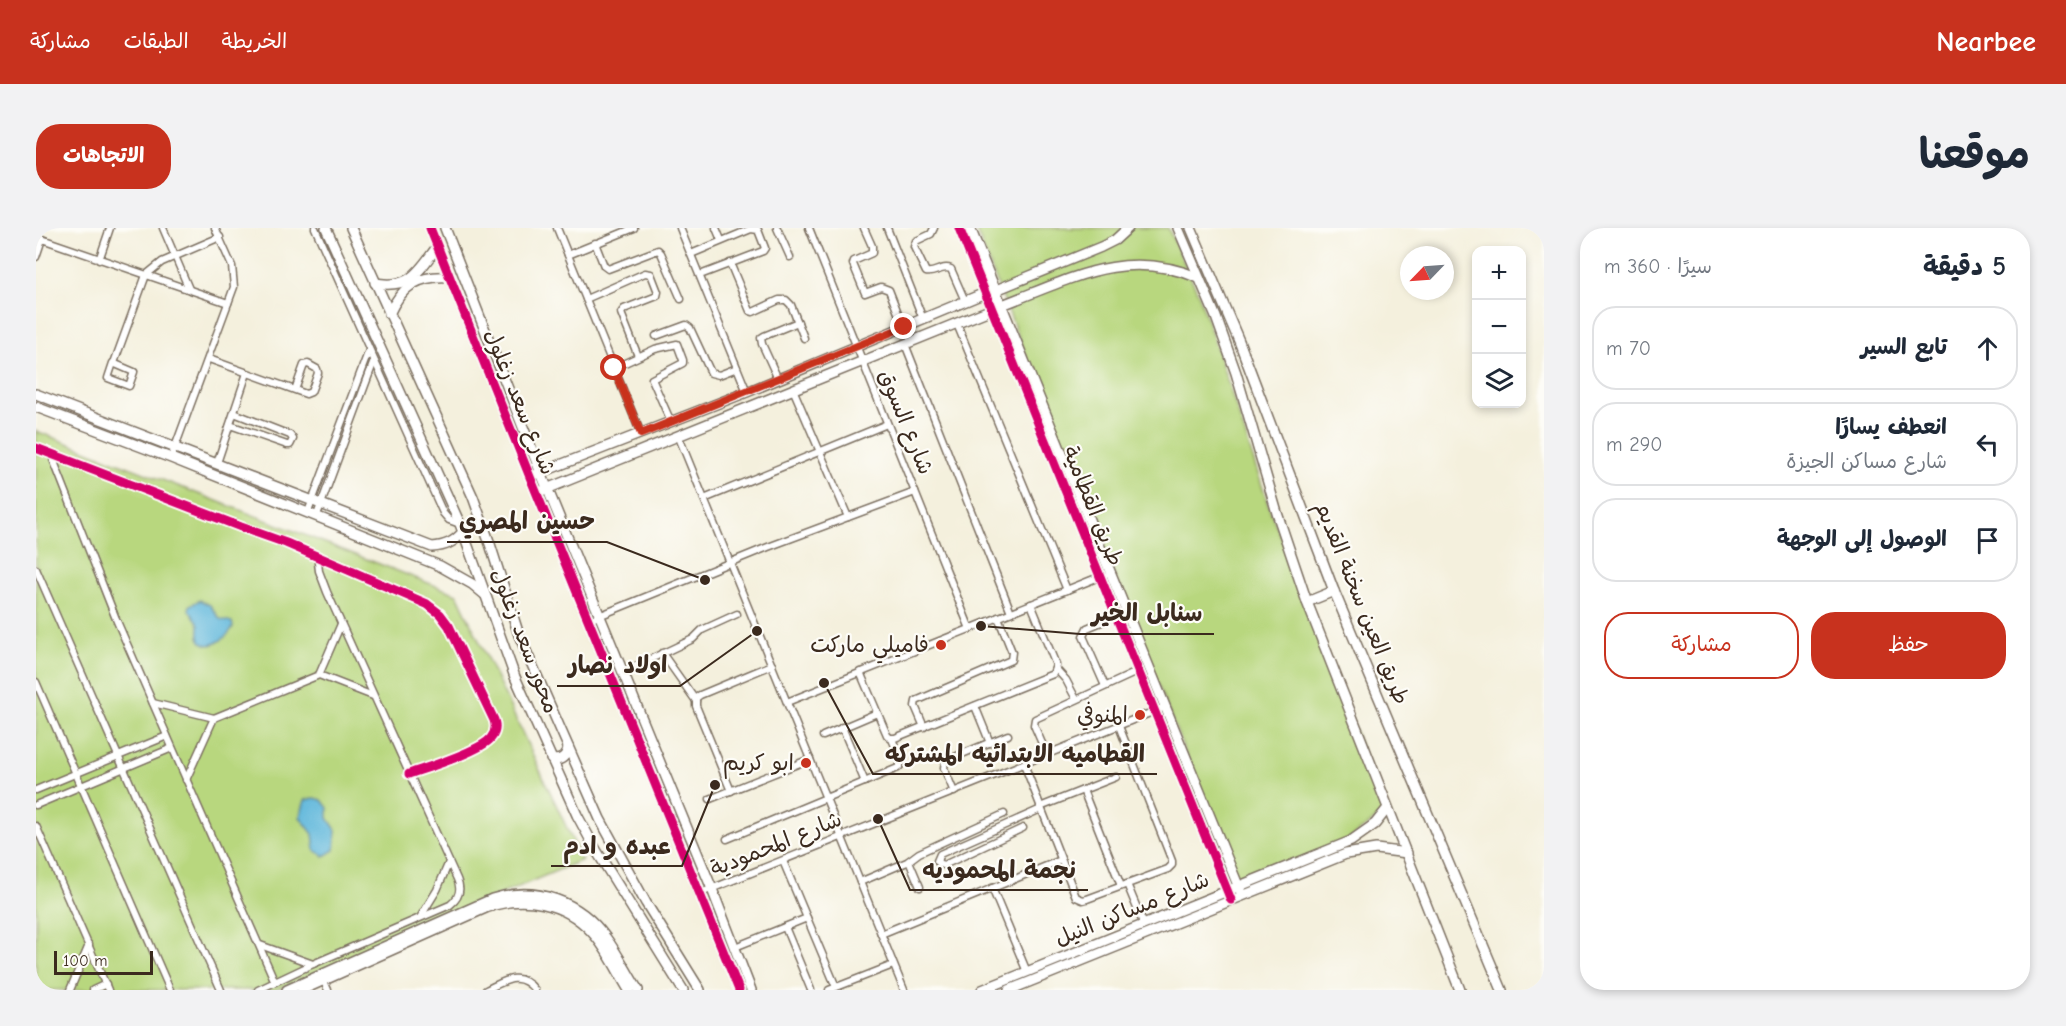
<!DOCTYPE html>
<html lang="ar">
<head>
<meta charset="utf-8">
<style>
  :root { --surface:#fff; --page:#f2f2f3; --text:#1f2937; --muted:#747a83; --line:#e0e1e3; --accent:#c8321e }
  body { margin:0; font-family:"Comic Neue","Playpen Sans Arabic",sans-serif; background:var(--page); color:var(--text); direction:rtl }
  .controls { position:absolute; right:18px; top:18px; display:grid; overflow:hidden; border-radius:12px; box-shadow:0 3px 9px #0003 }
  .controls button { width:54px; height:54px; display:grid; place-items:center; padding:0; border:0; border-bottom:2px solid var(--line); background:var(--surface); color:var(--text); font:30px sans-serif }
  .compass { position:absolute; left:1364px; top:18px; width:54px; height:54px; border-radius:50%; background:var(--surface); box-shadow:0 3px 9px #0003; rotate:245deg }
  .scale { position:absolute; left:18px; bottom:15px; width:99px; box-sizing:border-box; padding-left:6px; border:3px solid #3b2a1e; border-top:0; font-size:16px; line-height:21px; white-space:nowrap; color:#3b2a1e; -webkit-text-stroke:4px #fdfcf7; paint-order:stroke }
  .stop { position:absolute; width:18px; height:18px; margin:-14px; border:4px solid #c8321e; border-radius:50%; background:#fff }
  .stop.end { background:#c8321e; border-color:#fff; box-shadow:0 2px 6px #0008 }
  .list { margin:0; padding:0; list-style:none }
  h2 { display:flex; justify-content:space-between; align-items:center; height:78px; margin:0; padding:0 24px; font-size:26px }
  h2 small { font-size:20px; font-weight:400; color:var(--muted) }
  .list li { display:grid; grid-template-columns:39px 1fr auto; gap:18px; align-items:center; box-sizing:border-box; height:84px; margin:0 12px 12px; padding:0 12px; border:2px solid var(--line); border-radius:24px }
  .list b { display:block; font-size:22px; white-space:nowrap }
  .list p { margin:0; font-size:20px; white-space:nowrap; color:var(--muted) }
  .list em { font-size:20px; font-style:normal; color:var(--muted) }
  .actions { display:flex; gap:12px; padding:18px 24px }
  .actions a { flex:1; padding:14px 0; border:2px solid var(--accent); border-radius:24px; text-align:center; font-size:21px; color:var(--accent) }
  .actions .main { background:var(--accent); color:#fff }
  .icon { flex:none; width:33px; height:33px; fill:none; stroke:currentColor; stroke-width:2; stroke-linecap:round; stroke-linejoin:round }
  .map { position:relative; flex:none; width:1508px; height:762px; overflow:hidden; direction:ltr; border-radius:24px }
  header { display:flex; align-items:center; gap:36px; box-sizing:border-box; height:84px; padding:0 30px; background:var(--accent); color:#fff }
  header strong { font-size:28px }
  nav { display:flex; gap:33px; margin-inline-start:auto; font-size:21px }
  .intro { display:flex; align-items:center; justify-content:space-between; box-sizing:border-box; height:144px; padding:0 36px }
  h1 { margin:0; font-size:42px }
  .button { padding:15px 27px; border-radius:24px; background:var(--accent); color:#fff; font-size:21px; font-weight:700 }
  main { display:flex; gap:36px; padding:0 36px }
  aside { flex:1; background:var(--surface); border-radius:24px; box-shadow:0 3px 9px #0003 }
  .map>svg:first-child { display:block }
  .green { fill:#b8d77e; stroke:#7a804e; stroke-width:1.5 }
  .water { fill:#5eb7db; stroke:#4c707c; stroke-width:1.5 }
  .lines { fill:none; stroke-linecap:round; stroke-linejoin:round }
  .street-casing { stroke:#7c6f61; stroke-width:9 }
  .secondary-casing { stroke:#7c6f61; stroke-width:12 }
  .primary-casing { stroke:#7c6f61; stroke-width:12 }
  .street { stroke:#fff; stroke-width:6 }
  .secondary { stroke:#fff; stroke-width:9 }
  .primary { stroke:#fff; stroke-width:9 }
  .cycleway-casing { stroke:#fdfcf7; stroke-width:13 }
  .cycleway { stroke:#d6006c; stroke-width:9 }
  .route { stroke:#c8321e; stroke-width:8 }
  .poi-dot { fill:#c8321e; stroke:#fdfcf7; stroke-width:2 }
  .labels { text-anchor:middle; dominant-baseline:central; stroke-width:4.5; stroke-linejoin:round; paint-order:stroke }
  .street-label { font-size:22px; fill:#3b2a1e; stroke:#fdfcf7 }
  .poi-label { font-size:22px; fill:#3b2a1e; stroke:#fdfcf7; text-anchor:end }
  .leader { fill:none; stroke:#3b2a1e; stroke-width:2 }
  .callout-dot { fill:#3b2a1e; stroke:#fdfcf7; stroke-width:2 }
  .callout-label { font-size:24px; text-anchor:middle; font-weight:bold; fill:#3b2a1e; stroke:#fdfcf7; stroke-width:4.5; stroke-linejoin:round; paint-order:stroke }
</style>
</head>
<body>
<header>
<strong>Nearbee</strong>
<nav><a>الخريطة</a><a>الطبقات</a><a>مشاركة</a></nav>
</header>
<div class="intro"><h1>موقعنا</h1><a class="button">الاتجاهات</a></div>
<main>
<aside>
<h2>5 دقيقة<small>سيرًا · 360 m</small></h2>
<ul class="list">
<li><svg class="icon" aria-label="ahead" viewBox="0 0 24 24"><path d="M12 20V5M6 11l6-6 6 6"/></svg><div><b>تابع السير</b></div><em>70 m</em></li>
<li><svg class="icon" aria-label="left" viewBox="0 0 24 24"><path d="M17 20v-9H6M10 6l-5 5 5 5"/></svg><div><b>انعطف يسارًا</b><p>شارع مساكن الجيزة</p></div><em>290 m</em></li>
<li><svg class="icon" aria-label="arrive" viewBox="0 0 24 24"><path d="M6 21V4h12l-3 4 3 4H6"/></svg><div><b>الوصول إلى الوجهة</b></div></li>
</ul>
<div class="actions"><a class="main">حفظ</a><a>مشاركة</a></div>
</aside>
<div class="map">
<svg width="1508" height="762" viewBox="0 0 1508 762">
  <rect width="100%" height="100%" fill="#fdfcf7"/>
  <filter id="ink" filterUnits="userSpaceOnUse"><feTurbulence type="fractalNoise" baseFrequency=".0167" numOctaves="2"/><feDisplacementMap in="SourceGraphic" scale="12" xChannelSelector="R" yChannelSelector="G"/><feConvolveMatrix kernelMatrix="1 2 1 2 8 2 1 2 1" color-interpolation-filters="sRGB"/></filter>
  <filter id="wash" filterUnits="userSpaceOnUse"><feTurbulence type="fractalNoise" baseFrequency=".008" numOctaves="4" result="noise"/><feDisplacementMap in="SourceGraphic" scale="24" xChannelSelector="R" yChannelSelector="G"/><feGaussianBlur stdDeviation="1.35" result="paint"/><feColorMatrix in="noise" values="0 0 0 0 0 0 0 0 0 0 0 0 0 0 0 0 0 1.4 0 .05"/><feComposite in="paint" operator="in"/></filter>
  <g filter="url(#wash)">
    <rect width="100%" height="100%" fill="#f4f0dd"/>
    <g class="green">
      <polygon points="939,0 1132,0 1163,67 1235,285 1271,374 1349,584 1306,617 1203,659"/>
      <polygon points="0,203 421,366 546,632 239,762 0,762"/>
    </g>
    <g class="water">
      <path d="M164 372 174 377 184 391 196 394 197 399C192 408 175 424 165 413 160 407 165 400 162 394 160 390 155 386 153 382L154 377Z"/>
      <polygon points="279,570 286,572 292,580 292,590 300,602 299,622 288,628 279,622 277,606 264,589 269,572"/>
    </g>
  </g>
  <g filter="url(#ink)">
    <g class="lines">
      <g class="street-casing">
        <g id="street">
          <polyline points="127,0 153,61"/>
          <polyline points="279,0 407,285 413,292 424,296"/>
          <polyline points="521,0 605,206"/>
          <polyline points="644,0 711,164"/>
          <polyline points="680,0 685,12"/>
          <polyline points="741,0 754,29"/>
          <polyline points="773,0 934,401"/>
          <polyline points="828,0 836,18 836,25 818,33 817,36 829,65 845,59 853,62 868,100"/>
          <polyline points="851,0 887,91"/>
          <path d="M898 0 895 6 880 13 878 19 890 44C899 46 906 37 915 41L929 73"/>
          <polyline points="0,9 192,75"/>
          <polyline points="559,15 568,38 572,41 622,22 625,25 645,71"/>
          <polyline points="655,26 715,1 722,2 729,20 727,23 664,47"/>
          <polyline points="532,27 598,0"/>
          <polyline points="0,29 6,11"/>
          <polyline points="63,32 74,0"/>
          <polyline points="694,35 714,83 717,84 743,72 750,72 755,77 768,110"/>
          <polyline points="550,71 609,45 615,46 622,64 621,68 588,81 585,85 602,128"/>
          <polyline points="921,96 1031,362"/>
          <polyline points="620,108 650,97 654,100 675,145 683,147 701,140"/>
          <polyline points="869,116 975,384"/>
          <polyline points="173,131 270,166 275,164 282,145 281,141 272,136 268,137 259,162"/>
          <polygon points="77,135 98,144 93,158 72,150"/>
          <polyline points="78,135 110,47 126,34 184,9"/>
          <polyline points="578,140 619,121 641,116 647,132 647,135 616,151 635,194"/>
          <polyline points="742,151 726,116 725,110 728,108 762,94"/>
          <polyline points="757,161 812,289"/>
          <polyline points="194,197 251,217 254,217 257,211 254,207 198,185"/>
          <polyline points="642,207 868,762"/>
          <path d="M0 220 205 299 250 315 391 376 404 386 413 398 458 492C460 498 460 504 455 510 445 523 390 540 373 546"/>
          <polyline points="15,226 80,391 239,754"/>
          <polyline points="135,230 198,59 196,38 179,0"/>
          <polyline points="181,235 211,145"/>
          <polyline points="668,271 851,196"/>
          <polyline points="272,284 333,122"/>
          <polyline points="281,287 338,133"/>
          <polyline points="0,341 185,762"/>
          <polyline points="553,392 732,319 879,264"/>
          <polyline points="626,425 660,473"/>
          <polyline points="1020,441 1030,452 1040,471"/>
          <polyline points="587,444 657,411 666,402 701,386"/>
          <polyline points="824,444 851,507 854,510 859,510 1017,446 1020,437 995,376"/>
          <polyline points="283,447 305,396"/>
          <polyline points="0,454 134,762"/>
          <polyline points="1069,458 1047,408 1051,400 1070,392"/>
          <polyline points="751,474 1068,347"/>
          <polyline points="117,475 178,490 283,447 337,468"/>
          <polyline points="939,478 954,515"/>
          <polyline points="806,499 829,554"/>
          <polyline points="888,499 879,478 880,473 975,432 976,424 962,389"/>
          <polyline points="787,508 841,485"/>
          <polyline points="1011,527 998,497 999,491 1103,443"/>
          <polyline points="988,536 1040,669 1047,672 1051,671 1132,641 1136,637 1136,633 1083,498"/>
          <polyline points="150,552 178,490"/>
          <polyline points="0,562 131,508"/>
          <polyline points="1047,562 1085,658"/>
          <polyline points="695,563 660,478 660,470 664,467 736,437"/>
          <polyline points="918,564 908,540 909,533 972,507"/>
          <polyline points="674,571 774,531"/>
          <polyline points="0,577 136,520"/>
          <polyline points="1004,579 1080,549"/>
          <polyline points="0,598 72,762"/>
          <polyline points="987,600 908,637 904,636 901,633 904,626 1005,581"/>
          <polyline points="691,611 862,540 864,538 865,532 856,511"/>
          <polyline points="747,633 800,759"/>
          <polyline points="873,633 884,659"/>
          <polyline points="824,654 871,634 883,625 968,586"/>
          <polyline points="1091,656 1108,697"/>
          <polyline points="956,660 991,744"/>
          <polyline points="665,665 1129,479"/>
          <polyline points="385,688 401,662 413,634"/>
          <polyline points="749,699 775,762"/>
          <polyline points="845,706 1025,632"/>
          <polyline points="224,717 277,736"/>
          <polyline points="699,719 771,690"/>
          <polyline points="286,749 292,762"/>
          <polyline points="34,762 53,717"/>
          <polyline points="57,762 70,756"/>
          <path d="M222 762 277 736 414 677C423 670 426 662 421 651L291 364 283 343 281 327"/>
          <path d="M450 762C469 753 483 742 499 762"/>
          <polyline points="793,762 857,737"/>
        </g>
      </g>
      <g class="secondary-casing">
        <g id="secondary">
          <polyline points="290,0 424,296 479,449 541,587 560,622 647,762"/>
          <polyline points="315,0 437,269 454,316 483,407 564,591 610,675 664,762"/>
          <polyline points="394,0 494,249 703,762"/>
          <polyline points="409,0 505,245 676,661 715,762"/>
          <polyline points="923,0 1195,672"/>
          <polyline points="934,0 1206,667"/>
          <path d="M339 55C375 61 382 44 401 19"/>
          <polyline points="960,62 1065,19 1079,12 1092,0"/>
          <path d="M966 77C1035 51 1089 19 1163 50"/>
          <path d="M353 86C366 58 382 47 413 49"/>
          <path d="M0 166 396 319C410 318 418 314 427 304"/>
          <polyline points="0,179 135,230 404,338 436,356 448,366"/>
          <polyline points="501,246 711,164 949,65"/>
          <polyline points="508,262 956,81"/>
          <path d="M515 531C525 534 531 528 532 519"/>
          <path d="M251 762 456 671C500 657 544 673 570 710 582 726 591 745 602 762"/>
          <path d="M266 762 452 679C488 667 528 674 555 703 571 719 581 743 593 762"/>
          <polyline points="946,762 1315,613 1339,596 1351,581"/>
          <polyline points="973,762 1310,626 1340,621 1371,625"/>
        </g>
      </g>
      <g class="primary-casing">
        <g id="primary">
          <polyline points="1142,0 1180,89 1200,145 1241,285 1271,374 1424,762"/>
          <polyline points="1155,0 1203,113 1298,363 1466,762"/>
          <polyline points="1271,374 1298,363"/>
        </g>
      </g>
      <use href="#street" class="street"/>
      <use href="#secondary" class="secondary"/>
      <use href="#primary" class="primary"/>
      <g class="cycleway-casing">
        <g id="cycleway">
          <polyline points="394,0 494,249 703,762"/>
          <polyline points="923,0 1195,672"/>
          <path d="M0 220 205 299 250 315 391 376 404 386 413 398 458 492C460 498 460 504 455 510 445 523 390 540 373 546"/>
        </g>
      </g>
      <use href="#cycleway" class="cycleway"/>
    </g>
  </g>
  <g class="lines" filter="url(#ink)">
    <polyline class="route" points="578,140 605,206 868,99"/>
  </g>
  <g class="poi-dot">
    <circle cx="905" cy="417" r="6"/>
    <circle cx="1104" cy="487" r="6"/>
    <circle cx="770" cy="535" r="6"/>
  </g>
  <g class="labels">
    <g class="street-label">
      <text transform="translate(484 174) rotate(68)">شارع سعد زغلول</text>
      <text transform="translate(870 194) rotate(68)">شارع السوق</text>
      <text transform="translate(1057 278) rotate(68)">طريق القطامية</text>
      <text transform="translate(1326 375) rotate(68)">طريق العين سخنة القديم</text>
      <text transform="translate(489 413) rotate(69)">محور سعد زغلول</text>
      <text transform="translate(740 616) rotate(-22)">شارع المحمودية</text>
      <text transform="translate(1096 681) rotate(-22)">شارع مساكن النيل</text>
    </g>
    <g class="poi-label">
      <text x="893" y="417">فاميلي ماركت</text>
      <text x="1092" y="487">المنوفي</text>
      <text x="758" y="535">ابو كريم</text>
    </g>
  </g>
  <path class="leader" d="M669 352L571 314H411M945 398L1044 406H1178M721 403L644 458H521M788 455L837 546H1121M679 557L646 638H515M842 591L874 662H1052"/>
  <g class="callout-dot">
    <circle cx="669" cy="352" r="6"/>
    <circle cx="945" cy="398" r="6"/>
    <circle cx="721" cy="403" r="6"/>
    <circle cx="788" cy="455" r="6"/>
    <circle cx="679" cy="557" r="6"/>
    <circle cx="842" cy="591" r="6"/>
  </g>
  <g class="callout-label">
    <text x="491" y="301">حسين المصري</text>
    <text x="1111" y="393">سنابل الخير</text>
    <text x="582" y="445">اولاد نصار</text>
    <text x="979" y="534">القطاميه الابتدائيه المشتركه</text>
    <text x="581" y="626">عبده و ادم</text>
    <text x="963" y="650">نجمة المحموديه</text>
  </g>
</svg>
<div class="controls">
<button>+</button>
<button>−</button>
<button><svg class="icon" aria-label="layers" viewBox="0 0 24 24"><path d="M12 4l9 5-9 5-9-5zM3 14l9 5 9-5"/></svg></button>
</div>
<svg class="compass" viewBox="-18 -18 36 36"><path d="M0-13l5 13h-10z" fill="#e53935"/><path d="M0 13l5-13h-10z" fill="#747a83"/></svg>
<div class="scale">100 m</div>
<div class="stop" style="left:578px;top:140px"></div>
<div class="stop end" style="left:868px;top:99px"></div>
</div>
</main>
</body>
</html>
